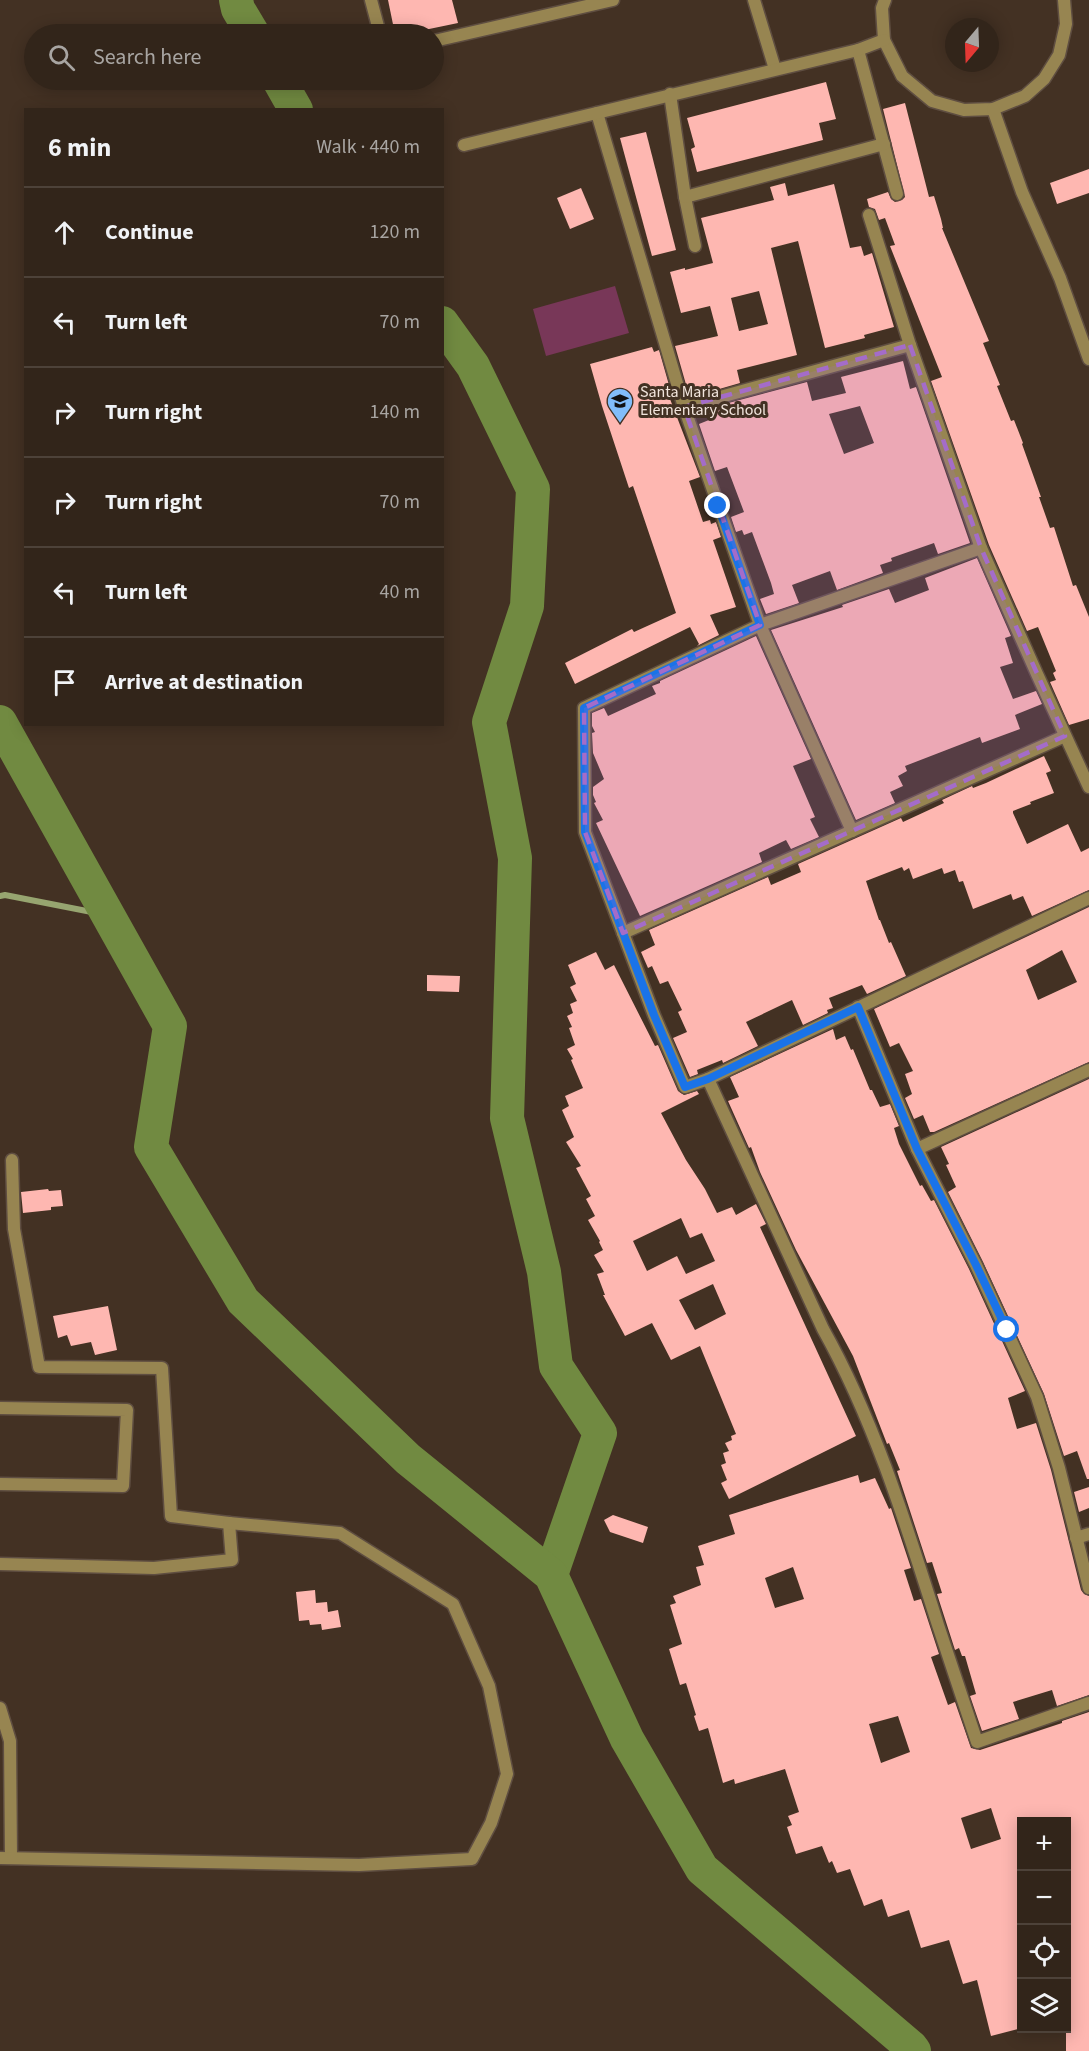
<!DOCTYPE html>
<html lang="en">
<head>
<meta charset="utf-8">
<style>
  :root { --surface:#32251a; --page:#3a2d23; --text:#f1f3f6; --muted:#a8a5a2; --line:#4d4239 }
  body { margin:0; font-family:"Source Sans 3",sans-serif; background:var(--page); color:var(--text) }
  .controls { position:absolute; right:18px; bottom:18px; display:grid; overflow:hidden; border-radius:0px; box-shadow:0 3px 15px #0003 }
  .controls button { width:54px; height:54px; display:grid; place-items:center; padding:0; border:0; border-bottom:2px solid var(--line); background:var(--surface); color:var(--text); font:30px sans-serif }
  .compass { position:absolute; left:945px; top:18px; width:54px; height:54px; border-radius:50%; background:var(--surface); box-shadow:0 3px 15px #0003; rotate:199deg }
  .stop { position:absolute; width:18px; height:18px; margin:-14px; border:4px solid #1a73e8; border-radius:50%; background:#fff }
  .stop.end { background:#1a73e8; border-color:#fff; box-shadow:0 2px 6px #0008 }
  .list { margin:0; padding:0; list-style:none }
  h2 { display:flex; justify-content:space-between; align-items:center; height:78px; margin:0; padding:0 24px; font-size:26px }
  h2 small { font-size:20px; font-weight:400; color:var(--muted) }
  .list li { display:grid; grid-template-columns:39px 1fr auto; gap:18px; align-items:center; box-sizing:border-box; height:90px; padding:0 24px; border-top:2px solid var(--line) }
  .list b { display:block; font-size:22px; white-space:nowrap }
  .list em { font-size:20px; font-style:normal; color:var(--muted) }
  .icon { flex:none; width:33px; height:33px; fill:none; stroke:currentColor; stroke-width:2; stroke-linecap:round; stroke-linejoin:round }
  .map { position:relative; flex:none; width:1089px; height:2051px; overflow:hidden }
  .search { position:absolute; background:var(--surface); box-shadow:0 3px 15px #0003; left:24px; top:24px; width:420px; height:66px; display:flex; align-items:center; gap:15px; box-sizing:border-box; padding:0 21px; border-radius:33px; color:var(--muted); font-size:22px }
  .panel { position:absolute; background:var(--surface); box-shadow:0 3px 15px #0003; left:24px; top:108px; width:420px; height:618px; border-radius:0px }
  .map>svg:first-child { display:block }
  .green { fill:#783758 }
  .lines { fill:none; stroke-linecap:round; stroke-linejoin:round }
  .stream { stroke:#97a570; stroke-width:6 }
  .river { stroke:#718a41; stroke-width:34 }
  .building { fill:#feb7b1; fill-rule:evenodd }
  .street-casing { stroke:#5f4e41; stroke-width:15 }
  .street { stroke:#978551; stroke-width:12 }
  .route { stroke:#1a73e8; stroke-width:8 }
  .marked { fill:#a46cc9; fill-opacity:0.2; stroke:#a46cc9; stroke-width:4.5; stroke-dasharray:12 8; stroke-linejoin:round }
  .labels { text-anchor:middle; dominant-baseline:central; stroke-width:6; stroke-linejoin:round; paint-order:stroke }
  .poi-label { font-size:16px; fill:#f1e4dc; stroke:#433123; text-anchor:start }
</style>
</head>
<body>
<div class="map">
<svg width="1089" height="2051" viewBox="0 0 1089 2051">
  <rect width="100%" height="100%" fill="#433123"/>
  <polygon class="green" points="615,286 629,333 546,356 533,309"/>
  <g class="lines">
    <polyline class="stream" points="0,896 5,895 107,915"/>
    <g class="river">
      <polyline points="236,0 238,9 253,34"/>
      <polyline points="279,80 296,110"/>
      <polyline points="442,323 473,366 533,489 527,606 489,722 515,858 507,1118 544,1272 556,1366 600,1433 551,1575"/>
      <polyline points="0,722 170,1026 151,1147 243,1301 408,1459 551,1575 627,1739 702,1869 911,2047 914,2051"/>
    </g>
  </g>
  <g class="building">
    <polygon points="388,0 452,0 458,23 405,34 395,34"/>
    <polygon points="826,82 836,119 819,123 823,140 697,172 691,149 695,147 687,118"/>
    <polygon points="905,103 929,197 934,196 941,219 943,228 942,228 989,341 983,343 1000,385 997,386 1011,421 1014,420 1023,443 1022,444 1041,497 1039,497 1050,528 1054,527 1073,586 1076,585 1089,617 1089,719 1069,725 1050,682 1056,680 1053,673 1056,671 1038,627 1027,631 989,545 931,381 942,377 890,246 895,245 885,218 879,220 875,209 869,207 867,199 888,192 891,199 895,202 902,200 905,197 883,109"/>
    <polygon points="646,132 676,250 652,256 620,138"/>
    <polygon points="1089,169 1089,193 1057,204 1050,183"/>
    <path d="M785 183 788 196 834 184 850 248 861 246 864 256 872 253 894 327 864 335 865 338 825 348 798 241 771 248 797 355 737 370 740 383 702 394 701 392 689 395 675 346 718 336 710 306 681 313 670 272 685 268V270L713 263 701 218 774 200 770 187ZM759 291 768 324 739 331 731 298Z"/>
    <polygon points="581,188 594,219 570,229 557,198"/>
    <polygon points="652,347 654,352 659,350 673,399 670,399 700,477 689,481 703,522 710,520 711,524 716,522 721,537 713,540 736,607 710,615 719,635 697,646 699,644 690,627 575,684 565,663 632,629 634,632 676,613 633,486 629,488 602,406 590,364"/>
    <path d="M903 361 910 389 916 387 970 543 938 554 934 543 891 558 892 561 880 565 883 573 837 590 830 571 792 585 799 603 766 614 760 599 774 594 771 583 752 532 744 535 742 530 736 532 731 517 744 512 727 467 715 471 699 424 709 420 706 409 807 382 812 401 846 393 841 377ZM860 406 874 443 844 454 829 414Z"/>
    <polygon points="977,558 1011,636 1005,638 1013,663 1000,667 1013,699 1036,691 1042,704 1015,715 1020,729 982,743 980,737 905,766 907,771 898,776 903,786 890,792 895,803 856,820 771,630 843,607 842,605 889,589 895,603 929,590 925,578"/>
    <polygon points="756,636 811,759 793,766 815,817 810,819 819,837 791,849 786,840 759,853 762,862 640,916 596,823 603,820 594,803 596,802 593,795 593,787 604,779 593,753 592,733 595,732 592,726 592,713 604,708 608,716 656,694 652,686 660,683 660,681"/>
    <polygon points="1044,756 1051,771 1046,773 1054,793 1030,802 1031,804 1013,811 1013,813 1027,844 1068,824 1081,852 1089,848 1089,890 1032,916 1023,896 1013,900 1011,894 973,909 963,881 959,882 955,870 944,874 942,868 913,879 909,868 904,871 902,867 866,881 879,920 880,920 889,943 891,942 906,976 867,994 862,985 829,998 833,1008 827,1010 828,1013 803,1025 792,1000 746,1022 758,1046 723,1063 722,1060 697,1070 698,1074 690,1077 673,1038 687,1032 678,1012 682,1010 668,981 660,984 652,966 648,968 641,952 655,945 649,930 768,877 771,885 801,872 798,864 901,818 903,822 944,803 942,800 972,786 973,788 986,783"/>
    <path d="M1089 907V1062L934 1132H930L923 1115 914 1119 905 1098 912 1094 905 1074 913 1071 899 1043 890 1047 874 1009ZM1062 950 1077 982 1038 1000 1026 970Z"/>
    <path d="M596 952 605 970 614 965 655 1046 658 1045 678 1091 684 1095 697 1091 699 1094 661 1113 686 1160 705 1189 717 1213 732 1207 736 1215 756 1204 766 1224 760 1227 856 1436 729 1499 721 1483 727 1480 721 1465 726 1463 723 1453 729 1451 725 1443 732 1440 731 1436 736 1434 700 1346 671 1360 652 1323 625 1336 603 1295H605L597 1274 604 1272 594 1255 603 1250 599 1242 600 1241 588 1220 595 1216 586 1199 591 1196 576 1168 581 1166 566 1142 574 1137 562 1110 569 1106 565 1096 583 1088 571 1060 573 1059 567 1049 575 1045 569 1028 572 1027 567 1016 573 1013 570 1004 577 1001 570 987 576 984 568 965ZM681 1218 690 1238 702 1233 715 1261 686 1274 677 1256 647 1271 633 1241ZM713 1284 726 1314 695 1330 679 1300Z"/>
    <polygon points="427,975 460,976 459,992 427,991"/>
    <polygon points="833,1029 836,1040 845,1036 851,1050 853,1049 870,1090 872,1090 880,1107 890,1104 899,1126 894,1128 899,1144 920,1186 922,1185 931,1201 934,1200 969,1269 1025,1391 1008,1398 1017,1429 1036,1423 1051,1470 1081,1590 1084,1594 1089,1596 1089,1695 1057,1706 1052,1690 1013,1702 1019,1719 982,1731 970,1696 976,1694 965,1656 962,1656 959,1648 955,1650 937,1594 942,1593 932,1562 927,1563 897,1471 900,1470 889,1443 887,1444 853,1356 796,1250 760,1172 751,1147 749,1148 728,1101 739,1097 730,1077"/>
    <polygon points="1089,1079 1089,1479 1087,1479 1077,1451 1064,1456 1044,1394 983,1262 948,1192 956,1187 946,1165 949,1164 941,1147"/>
    <polygon points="48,1189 49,1191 61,1190 63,1206 51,1207 51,1210 23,1213 21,1192"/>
    <polygon points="108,1306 117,1350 95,1355 91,1342 71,1346 67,1335 58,1338 53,1316"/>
    <path d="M858 1475 860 1483 875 1478 889 1509 891 1508 911 1568 904 1570 914 1601 921 1599 939 1654 931 1657 948 1705 955 1702 971 1748 980 1750 1062 1723V1721L1089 1712V2051H1066V1821H1022V2028L991 2036 977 1980 963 1984 949 1940 921 1948 909 1910 888 1917 882 1899 864 1906 850 1869 837 1873 832 1861 829 1863 822 1846 796 1854 787 1827 792 1825 788 1816 799 1812 785 1769 735 1784 734 1779 723 1783 708 1728 699 1731 694 1716 696 1715 686 1683 680 1685 669 1649 682 1644 670 1605 676 1603 673 1596 701 1585 696 1567 704 1565 698 1546 735 1534 729 1515ZM793 1567 804 1599 775 1608 765 1578ZM898 1716 910 1752 881 1763 869 1724ZM991 1808 1001 1839 971 1849 961 1818Z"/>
    <polygon points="1089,1487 1089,1508 1079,1512 1074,1492"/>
    <polygon points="613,1515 648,1527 643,1543 610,1532 604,1520"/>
    <polygon points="315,1590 316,1603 327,1602 328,1612 338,1610 341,1627 322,1630 321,1624 310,1625 309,1620 299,1621 296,1592"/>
  </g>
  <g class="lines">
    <g class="street-casing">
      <g id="street">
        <polyline points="371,0 380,34"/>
        <polyline points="754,0 775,69"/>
        <polyline points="885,0 882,8 884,40 902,76 932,101 964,110 993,109 1025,96 1044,79 1059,55 1066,24 1064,0"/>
        <polyline points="434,41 613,0"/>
        <polyline points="858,50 897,194"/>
        <polyline points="670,94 685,197 695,246"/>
        <polyline points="993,109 1022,192 1060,278 1089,359"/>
        <polyline points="597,113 684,407 760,625 852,831"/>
        <polyline points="464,145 858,50 884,40"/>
        <polyline points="685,197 884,144"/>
        <polyline points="869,215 910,345 981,548 1037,674 1089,787"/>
        <polyline points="684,407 910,345"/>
        <path d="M981 548 760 625 584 708 585 832 654 1015 685 1087 708 1079 823 1329C875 1422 906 1524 938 1625 951 1664 964 1703 977 1742L1089 1703"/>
        <polyline points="623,933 1065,736"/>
        <polyline points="858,1007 917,1149 976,1265 1037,1397 1059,1468 1089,1588"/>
        <polyline points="708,1079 1089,898"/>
        <polyline points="917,1149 1089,1070"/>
        <polyline points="0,1408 127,1410 123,1486 0,1484"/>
        <polyline points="1076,1538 1089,1534"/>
        <polyline points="0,1564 154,1568 232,1560 229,1523 171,1516 162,1368 39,1367 14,1229 12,1160"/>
        <polyline points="0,1708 10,1741 11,1858"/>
        <polyline points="0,1858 359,1865 472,1859 491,1823 507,1774 489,1686 453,1604 340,1533 229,1523"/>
      </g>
    </g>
    <use href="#street" class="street"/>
  </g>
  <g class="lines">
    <polyline class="route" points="718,506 760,625 584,708 585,832 654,1015 685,1087 708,1079 858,1007 917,1149 976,1265 1007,1330"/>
  </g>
  <path class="marked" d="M910 345 981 548 1065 736 623 933 585 832 584 708 760 625 684 407Z"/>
  <defs>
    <g id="school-pin" transform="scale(1.35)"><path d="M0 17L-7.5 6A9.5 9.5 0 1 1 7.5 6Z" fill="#81bdfa" stroke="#433123"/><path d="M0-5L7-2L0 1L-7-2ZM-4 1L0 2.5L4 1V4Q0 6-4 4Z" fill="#111"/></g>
  </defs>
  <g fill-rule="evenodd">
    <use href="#school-pin" x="620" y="401"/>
  </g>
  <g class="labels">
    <g class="poi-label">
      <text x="640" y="392">Santa Maria<tspan x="640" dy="18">Elementary School</tspan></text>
    </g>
  </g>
</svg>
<div class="controls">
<button>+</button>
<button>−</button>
<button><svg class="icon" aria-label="locate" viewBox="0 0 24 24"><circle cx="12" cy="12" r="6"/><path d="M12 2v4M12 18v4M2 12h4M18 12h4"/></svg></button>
<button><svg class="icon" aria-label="layers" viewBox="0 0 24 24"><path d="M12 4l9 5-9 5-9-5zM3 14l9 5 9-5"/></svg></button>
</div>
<svg class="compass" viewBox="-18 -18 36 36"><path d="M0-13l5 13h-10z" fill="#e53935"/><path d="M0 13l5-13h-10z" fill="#a8a5a2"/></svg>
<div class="stop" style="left:1007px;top:1330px"></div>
<div class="stop end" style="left:718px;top:506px"></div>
<div class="search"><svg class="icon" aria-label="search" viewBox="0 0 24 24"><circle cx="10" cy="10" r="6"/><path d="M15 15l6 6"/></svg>Search here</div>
<section class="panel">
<h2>6 min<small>Walk · 440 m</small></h2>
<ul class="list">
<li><svg class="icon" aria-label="ahead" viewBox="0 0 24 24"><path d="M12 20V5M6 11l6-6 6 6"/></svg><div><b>Continue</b></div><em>120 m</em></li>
<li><svg class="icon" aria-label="left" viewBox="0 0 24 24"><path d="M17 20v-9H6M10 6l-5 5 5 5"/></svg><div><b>Turn left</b></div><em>70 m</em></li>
<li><svg class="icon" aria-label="right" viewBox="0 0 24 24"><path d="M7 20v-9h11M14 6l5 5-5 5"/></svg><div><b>Turn right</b></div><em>140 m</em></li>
<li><svg class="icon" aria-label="right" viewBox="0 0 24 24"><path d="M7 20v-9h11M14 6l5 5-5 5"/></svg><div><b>Turn right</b></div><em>70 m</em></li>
<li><svg class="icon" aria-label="left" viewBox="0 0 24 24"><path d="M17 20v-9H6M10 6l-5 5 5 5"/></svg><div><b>Turn left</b></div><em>40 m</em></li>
<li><svg class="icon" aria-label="arrive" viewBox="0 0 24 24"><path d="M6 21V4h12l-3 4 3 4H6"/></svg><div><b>Arrive at destination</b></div></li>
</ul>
</section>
</div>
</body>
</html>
